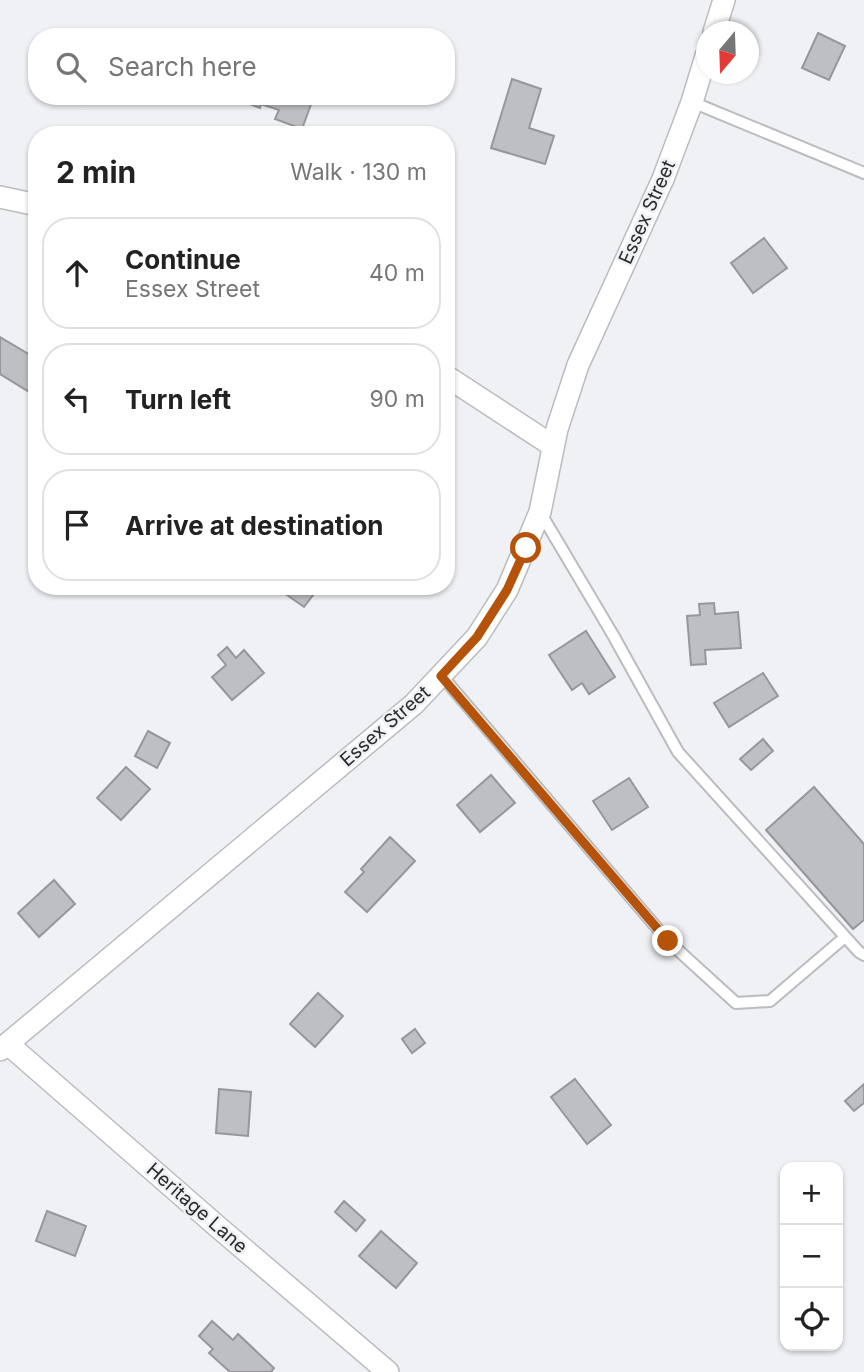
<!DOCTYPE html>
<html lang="en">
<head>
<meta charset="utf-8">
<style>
  :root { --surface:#fff; --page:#f2f2f2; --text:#222; --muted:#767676; --line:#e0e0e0 }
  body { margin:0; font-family:Inter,sans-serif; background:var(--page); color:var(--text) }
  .controls { position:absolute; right:21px; bottom:21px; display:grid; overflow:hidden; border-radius:14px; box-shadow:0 2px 5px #0004 }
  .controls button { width:63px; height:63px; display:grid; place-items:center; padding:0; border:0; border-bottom:2px solid var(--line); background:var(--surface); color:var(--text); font:35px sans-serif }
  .compass { position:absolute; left:696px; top:21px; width:63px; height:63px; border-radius:50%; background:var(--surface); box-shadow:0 2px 5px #0004; rotate:199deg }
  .stop { position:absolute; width:21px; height:21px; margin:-16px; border:5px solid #b45309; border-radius:50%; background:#fff }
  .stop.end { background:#b45309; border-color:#fff; box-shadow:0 2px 7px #0008 }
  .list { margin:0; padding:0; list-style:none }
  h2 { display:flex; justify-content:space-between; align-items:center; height:91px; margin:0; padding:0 28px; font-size:30px }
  h2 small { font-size:23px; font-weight:400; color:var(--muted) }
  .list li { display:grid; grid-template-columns:46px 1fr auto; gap:21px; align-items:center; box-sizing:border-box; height:112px; margin:0 14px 14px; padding:0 14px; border:2px solid var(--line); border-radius:28px }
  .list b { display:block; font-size:26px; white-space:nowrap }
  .list p { margin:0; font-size:23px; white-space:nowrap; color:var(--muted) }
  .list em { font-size:23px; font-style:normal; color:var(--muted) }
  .icon { flex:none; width:38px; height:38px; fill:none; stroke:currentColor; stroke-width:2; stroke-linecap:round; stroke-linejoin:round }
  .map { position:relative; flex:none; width:864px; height:1372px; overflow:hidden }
  .search { position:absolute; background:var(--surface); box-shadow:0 2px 5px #0004; left:28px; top:28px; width:427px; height:77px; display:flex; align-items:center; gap:18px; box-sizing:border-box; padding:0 24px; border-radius:28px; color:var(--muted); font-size:26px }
  .panel { position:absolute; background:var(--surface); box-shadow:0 2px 5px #0004; left:28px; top:126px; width:427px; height:469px; border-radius:28px }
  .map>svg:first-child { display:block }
  .building { fill:#bebfc3; stroke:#97979b; stroke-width:2 }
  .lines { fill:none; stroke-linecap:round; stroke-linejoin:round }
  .service-casing { stroke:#babcbf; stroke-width:14 }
  .minor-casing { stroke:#babcbf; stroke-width:24 }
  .service { stroke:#fff; stroke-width:10 }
  .minor { stroke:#fff; stroke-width:21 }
  .route { stroke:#b45309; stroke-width:9 }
  .labels { text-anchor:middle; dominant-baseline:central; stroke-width:5; stroke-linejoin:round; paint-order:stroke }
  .street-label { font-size:19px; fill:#2a2b2c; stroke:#eff1f5 }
</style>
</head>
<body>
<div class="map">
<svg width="864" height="1372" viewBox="0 0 864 1372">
  <rect width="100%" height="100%" fill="#eff1f5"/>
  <g class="building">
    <polygon points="818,33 845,46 829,80 802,68"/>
    <polygon points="512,79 541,89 529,128 554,136 545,164 491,148"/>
    <polygon points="62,96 82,96 81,104 61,100"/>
    <polygon points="238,96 314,96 302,129 275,119 279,110 261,104 260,108 237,99"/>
    <polygon points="764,238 787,268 753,293 731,263"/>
    <polygon points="0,337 37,359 37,383 31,393 0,374"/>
    <polygon points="283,586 320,586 304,607 280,590"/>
    <polygon points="714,603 715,614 738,612 741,648 705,650 706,664 691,665 687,616 700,615 699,604"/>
    <polygon points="586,631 615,677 589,694 582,683 572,690 549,655"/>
    <polygon points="227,647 236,658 244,650 264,673 232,700 212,677 226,665 218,655"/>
    <polygon points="763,673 778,696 729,727 714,703"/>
    <polygon points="148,731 170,743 157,768 135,756"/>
    <polygon points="763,739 773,751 751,770 740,759"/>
    <polygon points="126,767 150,789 121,820 97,798"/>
    <polygon points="491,775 515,803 480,832 457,805"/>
    <polygon points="629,778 648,807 612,830 593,801"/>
    <polygon points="814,787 864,844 864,920 853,929 766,830"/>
    <polygon points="390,837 415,861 367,912 345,892 364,872 361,869"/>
    <polygon points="54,880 75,904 39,937 18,913"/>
    <polygon points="318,993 343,1016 315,1047 290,1024"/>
    <polygon points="415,1029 425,1043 412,1053 402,1039"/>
    <polygon points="575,1079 611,1125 587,1144 551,1097"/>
    <polygon points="864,1084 864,1103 854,1111 845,1101"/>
    <polygon points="219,1089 251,1092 248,1136 216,1133"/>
    <polygon points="344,1201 365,1220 356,1231 335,1212"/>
    <polygon points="47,1211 86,1226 75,1256 36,1241"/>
    <polygon points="381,1231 417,1263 396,1288 359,1256"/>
    <polygon points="212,1321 233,1340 238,1334 274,1368 271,1372 230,1372 209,1353 213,1349 199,1336"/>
  </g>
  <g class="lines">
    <g class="service-casing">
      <g id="service">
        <polyline points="692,102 864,173"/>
        <polyline points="540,512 613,635 678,752 859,952 864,955"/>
        <polyline points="441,675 668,941 736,1003 770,1001 845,937"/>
      </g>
    </g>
    <g class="minor-casing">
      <g id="minor">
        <polyline points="714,32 724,0"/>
        <polyline points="0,197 37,205"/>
        <polyline points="446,376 553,446"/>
        <polyline points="8,1044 218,1227 388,1372"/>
        <polyline points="0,1050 414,704 477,637 507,590 540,512 557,429 578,365 663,179 692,102 706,56"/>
      </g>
    </g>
    <use href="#service" class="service"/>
    <use href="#minor" class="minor"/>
  </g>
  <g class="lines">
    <polyline class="route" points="526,548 507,590 477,637 441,676 668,941"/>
  </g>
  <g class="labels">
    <g class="street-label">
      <text transform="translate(647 212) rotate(-66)">Essex Street</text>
      <text transform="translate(385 726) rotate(-41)">Essex Street</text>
      <text transform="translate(197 1208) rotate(41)">Heritage Lane</text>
    </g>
  </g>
</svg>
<div class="controls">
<button>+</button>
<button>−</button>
<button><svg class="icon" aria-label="locate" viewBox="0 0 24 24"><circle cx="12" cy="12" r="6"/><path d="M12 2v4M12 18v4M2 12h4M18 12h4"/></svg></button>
</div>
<svg class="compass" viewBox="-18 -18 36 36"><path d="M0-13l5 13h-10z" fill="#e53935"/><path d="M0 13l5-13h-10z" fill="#767676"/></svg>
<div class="stop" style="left:526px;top:548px"></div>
<div class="stop end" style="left:668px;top:941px"></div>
<div class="search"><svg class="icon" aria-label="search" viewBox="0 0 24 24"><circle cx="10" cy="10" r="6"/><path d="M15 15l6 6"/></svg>Search here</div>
<section class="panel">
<h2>2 min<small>Walk · 130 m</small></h2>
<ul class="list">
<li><svg class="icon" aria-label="ahead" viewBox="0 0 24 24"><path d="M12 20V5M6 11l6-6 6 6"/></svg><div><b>Continue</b><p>Essex Street</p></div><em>40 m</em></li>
<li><svg class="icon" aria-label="left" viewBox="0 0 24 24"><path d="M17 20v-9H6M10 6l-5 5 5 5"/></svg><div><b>Turn left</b></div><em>90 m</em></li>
<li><svg class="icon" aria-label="arrive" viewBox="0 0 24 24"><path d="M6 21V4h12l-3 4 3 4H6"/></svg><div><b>Arrive at destination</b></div></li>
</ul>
</section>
</div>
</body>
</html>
